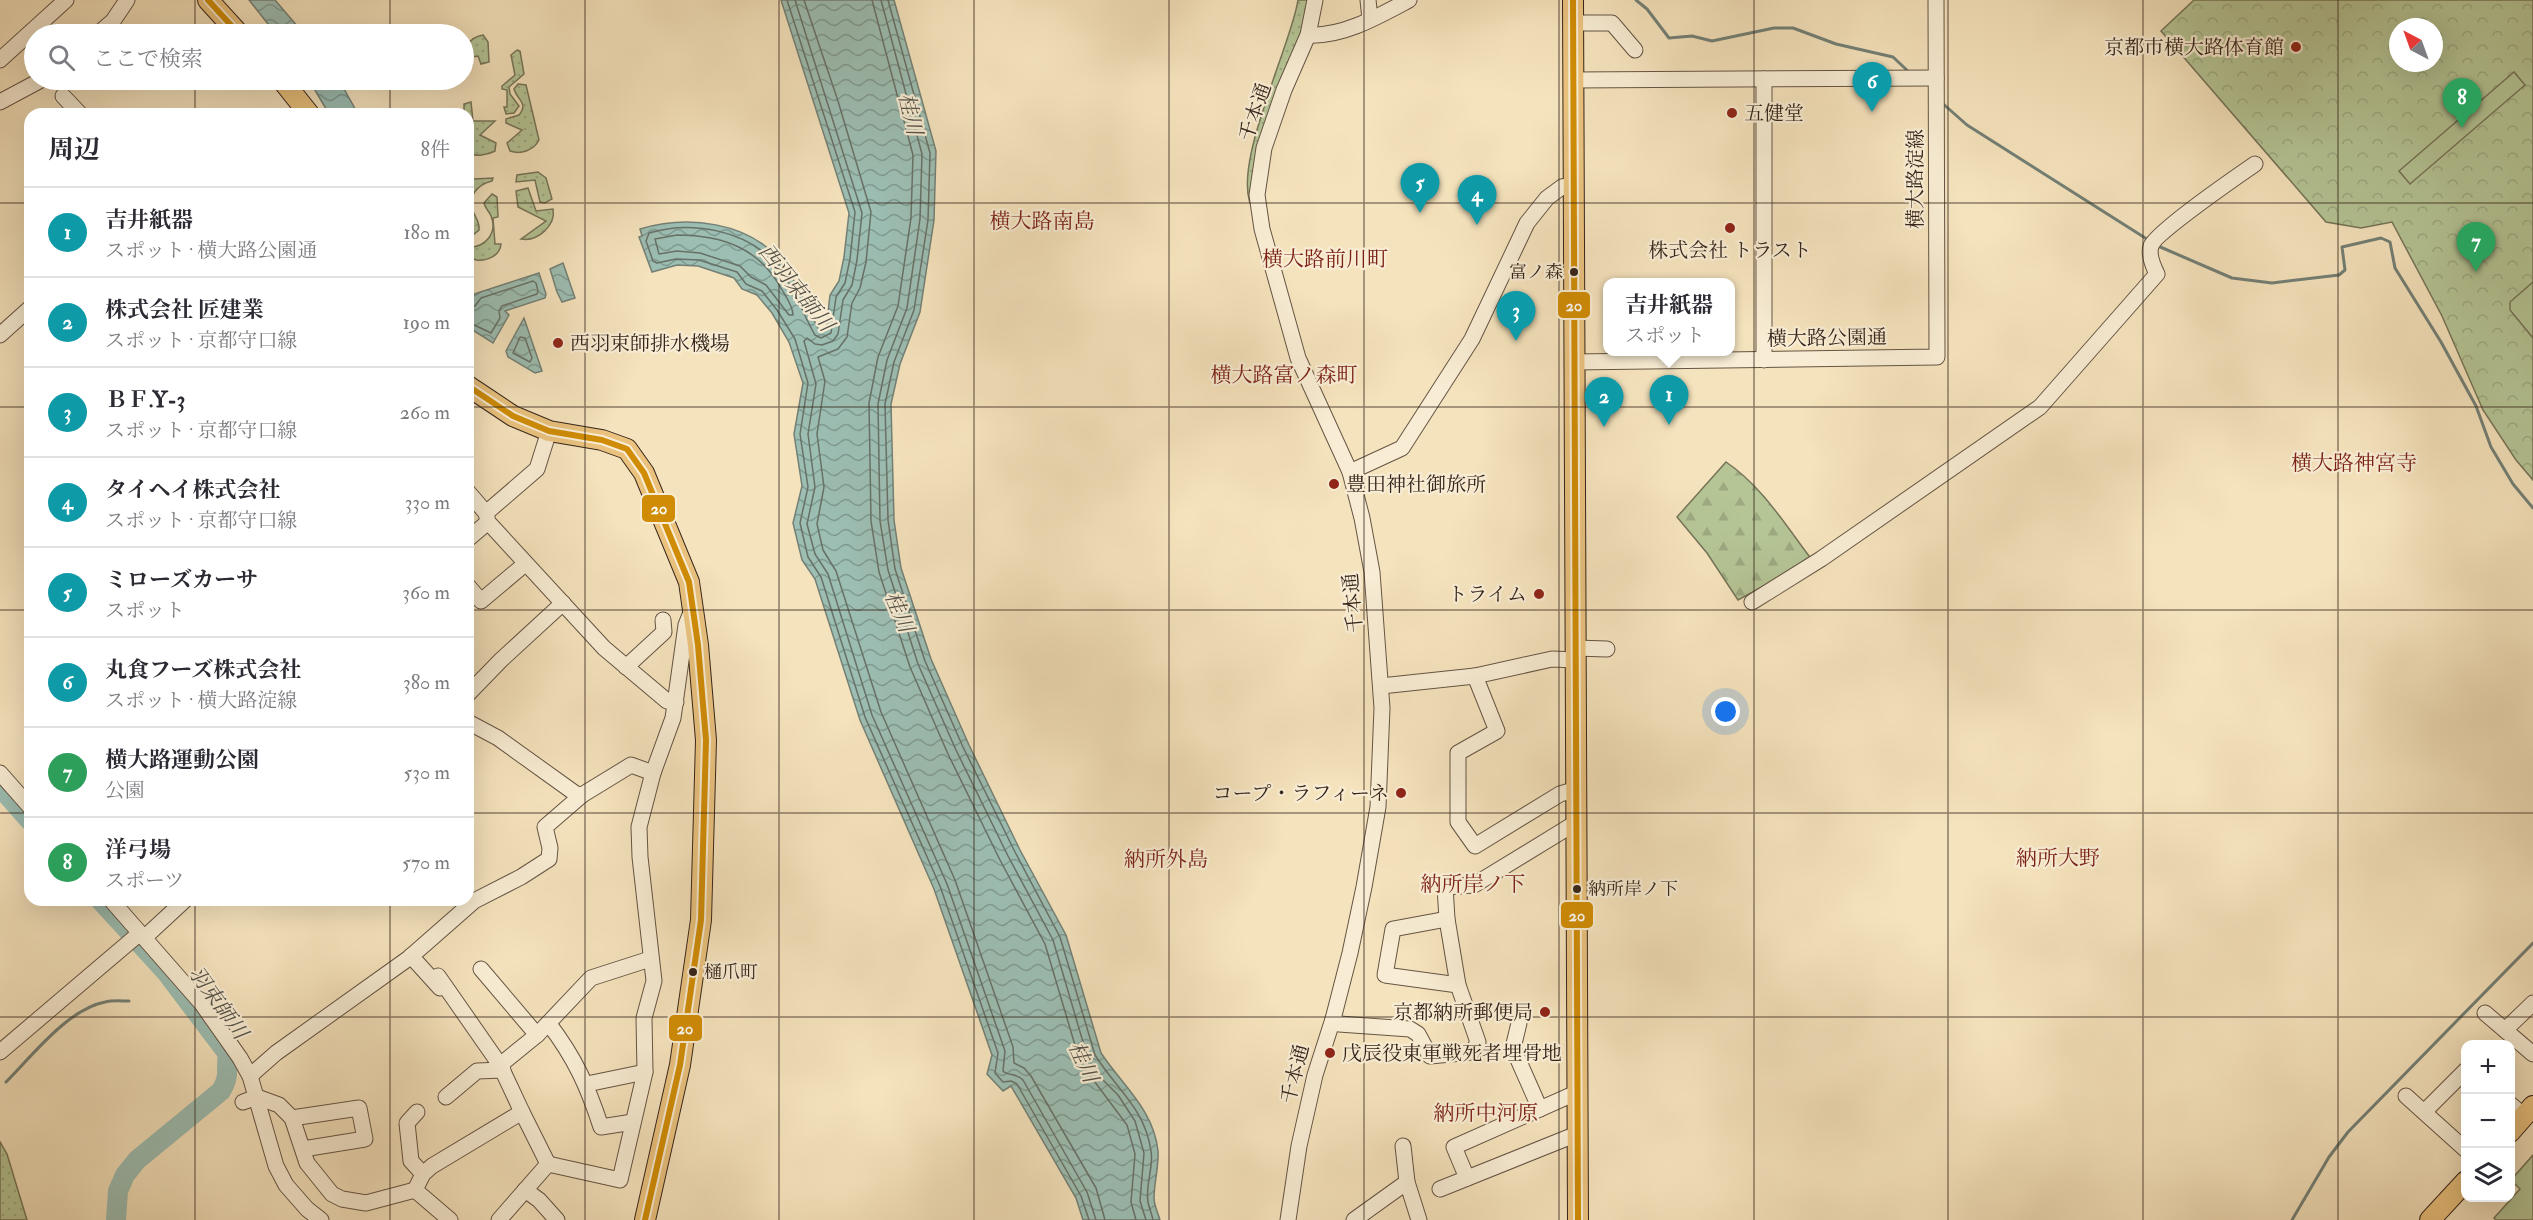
<!DOCTYPE html>
<html lang="ja">
<head>
<meta charset="utf-8">
<style>
  :root { --surface:#fff; --page:#f7f7f7; --text:#2b2b33; --muted:#7c7c81; --line:#e1e1e2; --accent:#8f2418 }
  body { margin:0; font-family:"IM FELL Double Pica","Noto Serif JP",serif; background:var(--page); color:var(--text) }
  .controls { position:absolute; right:18px; bottom:18px; display:grid; overflow:hidden; border-radius:12px; box-shadow:0 6px 24px #0002 }
  .controls button { width:54px; height:54px; display:grid; place-items:center; padding:0; border:0; border-bottom:2px solid var(--line); background:var(--surface); color:var(--text); font:30px sans-serif }
  .compass { position:absolute; left:2389px; top:18px; width:54px; height:54px; border-radius:50%; background:var(--surface); box-shadow:0 6px 24px #0002; rotate:319deg }
  .you { position:absolute; left:1726px; top:712px; width:21px; height:21px; margin:-15px; border:4px solid #fff; border-radius:50%; background:#1a73e8; box-shadow:0 0 0 9px #1a73e833 }
  .badge { display:grid; place-items:center; width:39px; height:39px; border-radius:50%; background:var(--accent); color:#fff; font-size:20px; font-weight:700 }
  .pin { position:absolute; translate:-50% -50px; filter:drop-shadow(0 2px 3px #0008) }
  .pin::after { content:''; position:absolute; top:32px; width:21px; height:18px; background:inherit; clip-path:polygon(0 0,100% 0,50% 100%) }
  .popup { position:absolute; left:1603px; top:278px; width:132px; height:78px; box-sizing:border-box; display:grid; place-content:center; border-radius:12px; background:var(--surface); filter:drop-shadow(0 2px 4px #0005); font-size:20px; white-space:nowrap; color:var(--muted) }
  .popup b { font-size:22px; color:var(--text) }
  .popup::after { content:''; position:absolute; left:50%; top:100%; margin-left:-12px; border:12px solid transparent; border-top-color:var(--surface) }
  .list { margin:0; padding:0; list-style:none }
  h2 { display:flex; justify-content:space-between; align-items:center; height:78px; margin:0; padding:0 24px; font-size:26px }
  h2 small { font-size:20px; font-weight:400; color:var(--muted) }
  .list li { display:grid; grid-template-columns:39px 1fr auto; gap:18px; align-items:center; box-sizing:border-box; height:90px; padding:0 24px; border-top:2px solid var(--line) }
  .list b { display:block; font-size:22px; white-space:nowrap }
  .list p { margin:0; font-size:20px; white-space:nowrap; color:var(--muted) }
  .list em { font-size:20px; font-style:normal; color:var(--muted) }
  .icon { flex:none; width:33px; height:33px; fill:none; stroke:currentColor; stroke-width:2; stroke-linecap:round; stroke-linejoin:round }
  .map { position:relative; flex:none; width:2533px; height:1220px; overflow:hidden }
  .search { position:absolute; background:var(--surface); box-shadow:0 6px 24px #0002; left:24px; top:24px; width:450px; height:66px; display:flex; align-items:center; gap:15px; box-sizing:border-box; padding:0 21px; border-radius:33px; color:var(--muted); font-size:22px }
  .panel { position:absolute; background:var(--surface); box-shadow:0 6px 24px #0002; left:24px; top:108px; width:450px; height:798px; border-radius:18px }
  .map>svg:first-child { display:block }
  .grass { fill:url(#grass-dots); stroke:#757458; stroke-width:1.5 }
  .forest { fill:url(#forest-firs); stroke:#757458; stroke-width:1.5 }
  .park { fill:url(#park-crowns); stroke:#757458; stroke-width:1.5; fill-rule:evenodd }
  .garden { fill:#b5c596; stroke:#757458; stroke-width:1.5 }
  .water { fill:url(#water-waves); stroke:#738076; stroke-width:1.5 }
  .lines { fill:none; stroke-linecap:round; stroke-linejoin:round }
  .shore { stroke:#687167; stroke-width:1.5 }
  .stream { stroke:#738076; stroke-width:3 }
  .river { stroke:#9cbeb3; stroke-width:20 }
  .minor-casing { stroke:#655444; stroke-width:17 }
  .major-casing { stroke:#35241b; stroke-width:22 }
  .minor { stroke:#f8edd4; stroke-width:15 }
  .major { stroke:#eac27e; stroke-width:20 }
  .bus-1-casing { stroke:#f8edd4; stroke-width:10 }
  .bus-1 { stroke:#d08c05; stroke-width:6 }
  .grid { fill:none; stroke:#35241b; stroke-width:1.5; stroke-opacity:0.55 }
  .poi-dot { fill:#8f2418; stroke:#f8edd4; stroke-width:2 }
  .bus-dot { fill:#35241b; stroke:#f8edd4; stroke-width:2 }
  .labels { text-anchor:middle; dominant-baseline:central; stroke-width:4.5; stroke-linejoin:round; paint-order:stroke }
  .bus-label { font-size:18px; fill:#35241b; stroke:#f8edd4; text-anchor:start }
  .poi-label { font-size:20px; fill:#35241b; stroke:#f8edd4; text-anchor:end }
  .street-label { font-size:20px; fill:#35241b; stroke:#f8edd4 }
  .water-label { font-size:21px; font-style:italic; fill:#545249; stroke:#f8edd4 }
  .neighbourhood-label { font-size:21px; fill:#7a1f14; stroke:#f8edd4 }
  .line-badge { stroke:#f8edd4; stroke-width:2 }
  .badge-label { font-size:16px; text-anchor:middle; font-weight:bold; fill:#fff }
</style>
</head>
<body>
<div class="map">
<svg width="2533" height="1220" viewBox="0 0 2533 1220">
  <defs>
    <pattern id="grass-dots" width="8" height="8" patternUnits="userSpaceOnUse" patternTransform="scale(1.5)"><rect width="8" height="8" fill="#b5c596"/><path d="M2 2h.1M6 6h.1" fill="none" stroke="#9ca981" stroke-width="1.8" stroke-linecap="round"/></pattern>
    <pattern id="forest-firs" width="22" height="20" patternUnits="userSpaceOnUse" patternTransform="scale(1.5)"><rect width="22" height="20" fill="#b5c596"/><path d="M5 1l3.5 6h-7zM16 11l3.5 6h-7z" fill="#9ca981"/></pattern>
    <pattern id="park-crowns" width="20" height="18" patternUnits="userSpaceOnUse" patternTransform="scale(1.5)"><rect width="20" height="18" fill="#b5c596"/><path d="M2 6a3 3 0 1 1 6 0M12 15a3 3 0 1 1 6 0" fill="none" stroke="#9ca981"/></pattern>
    <pattern id="water-waves" width="16" height="10" patternUnits="userSpaceOnUse" patternTransform="scale(1.5)"><rect width="16" height="10" fill="#9cbeb3"/><path d="M0 5q4-4 8 0t8 0" fill="none" stroke="#809a91"/></pattern>
  </defs>
  <rect width="100%" height="100%" fill="#f5e3bd"/>
  <filter id="stains"><feTurbulence type="fractalNoise" baseFrequency=".00333" numOctaves="4"/><feColorMatrix values="0 0 0 0 .2 0 0 0 0 .09 0 0 0 0 .02 0 0 0 .5 -.17"/></filter>
  <radialGradient id="worn" r=".72"><stop offset=".6" stop-color="#630" stop-opacity="0"/><stop offset="1" stop-color="#630" stop-opacity=".3"/></radialGradient>
  <g class="grass">
    <path d="M1298 0H1312L1261 146 1255 212C1225 177 1292 45 1298 0Z"/>
    <path d="M483 35 488 42 489 62 481 64 478 56 473 57 472 65 464 63C464 49 467 38 483 35Z"/>
    <polygon points="517,50 520,51 524,74 509,87 510,94 519,106 514,113 506,114 504,107 507,107 507,90 502,89 502,86 515,75 511,55"/>
    <path d="M518 84 526 85 539 140C534 150 521 155 510 151L507 143 522 130 506 123V119L519 115C529 103 517 100 514 89Z"/>
    <path d="M471 102 473 121H495L480 135 496 143 495 151C488 155 475 157 468 153V114H464V104Z"/>
    <polygon points="538,172 546,178 552,199 545,203 540,202 535,180 516,182 517,175"/>
    <path d="M493 178 492 181C479 184 466 196 473 211 476 219 480 222 479 230L473 235H468V181L474 179Z"/>
    <path d="M528 188 536 211 553 209C556 225 538 242 521 239L546 221 518 207 516 191Z"/>
    <path d="M492 194 497 197 498 217 493 218 495 244H501C500 256 487 261 476 260L468 256V247C485 248 498 233 491 216 489 211 485 208 484 203Z"/>
    <polygon points="0,1142 7,1154 27,1220 0,1220"/>
  </g>
  <path class="forest" d="M1726 462C1762 486 1786 526 1812 560L1738 600 1707 553 1677 517Z"/>
  <path class="park" d="M2194 0H2533V480L2516 460 2483 410 2442 316 2392 222 2361 228 2326 222 2161 31ZM2398 27H2434V63H2398Z"/>
  <g class="garden">
    <polygon points="2514,72 2525,85 2410,184 2399,171"/>
    <polygon points="2533,282 2533,338 2510,310 2510,302"/>
    <polygon points="2533,1155 2533,1220 2496,1220 2494,1218 2520,1189 2511,1180"/>
  </g>
  <g class="water">
    <polygon points="249,0 275,0 304,34 276,34"/>
    <path d="M781 0H894L936 151 934 220 920 312 900 364 891 404 894 520 901 568 931 659 969 745 1020 850 1066 935 1101 1053C1122 1085 1154 1110 1158 1151 1159 1166 1154 1183 1154 1198 1154 1205 1158 1213 1160 1220H1083L1076 1198 1011 1086 1003 1091 987 1074 992 1055 934 889 860 720 815 579 802 560 793 523 802 486 794 434 803 383 789 342 772 313 757 295 742 289 734 278 698 266 677 265 652 272 639 237 642 236 640 229C687 215 748 221 782 262 794 276 810 313 820 332L826 330 830 295 839 281 844 257 849 213Z"/>
    <polygon points="309,80 339,80 358,114 329,114"/>
    <polygon points="563,263 575,298 562,302 557,292 550,269"/>
    <polygon points="539,273 546,294 545,298 505,311 509,315 493,343 468,327 468,295 471,301 474,294"/>
    <polygon points="524,318 542,371 535,373 508,357 506,351"/>
  </g>
  <g class="lines">
    <g class="shore">
      <path d="M787 0 855 212 850 259 845 283 836 297 831 333 821 338 815 335C803 315 792 282 778 266 748 230 691 220 649 233L646 241 653 261 657 263 676 259 699 260 737 272 746 284 762 291 777 310 795 339 808 383 800 434 808 487 800 523 808 557 821 577 865 717 940 886 998 1053 995 1073 1003 1082 1011 1081 1017 1084 1081 1196 1089 1220"/>
      <path d="M795 0 862 213 857 260 852 285 843 300 838 334 833 341 822 345 815 344 807 338 804 341 816 384 808 434 815 487 807 524 815 554 828 574 872 715 947 884 1005 1051 1003 1071C1008 1076 1017 1073 1023 1080L1087 1192 1096 1220"/>
      <polyline points="804,0 838,101 871,212 866,262 860,288 852,303 847,337 838,349 818,357 825,381 817,434 824,487 817,524 823,550 836,571 881,712 955,880 1013,1047 1014,1063 1024,1068 1031,1076 1096,1188 1105,1220"/>
      <polyline points="872,0 913,155 911,218 898,306 878,357 869,403 871,521 879,572 910,667 948,754 1000,860 1045,944 1080,1062 1127,1125 1135,1154 1131,1202 1136,1220"/>
      <polyline points="881,0 922,154 920,219 907,308 887,360 878,404 880,521 888,570 918,664 956,750 1008,856 1053,940 1088,1059 1100,1077 1118,1095 1135,1121 1144,1153 1140,1201 1146,1220"/>
      <path d="M888 0 930 153 928 220 914 310 894 362 885 404 888 520 895 569 925 661 963 747 1015 852 1060 937 1095 1055C1116 1089 1145 1108 1151 1151 1154 1167 1145 1185 1148 1202 1149 1208 1152 1214 1153 1220"/>
      <path d="M677 235C722 235 760 248 782 290 786 297 793 306 793 315H789L766 285 751 277 740 266 700 253 677 251 659 254 655 239Z"/>
      <polyline points="468,306 475,306 481,298 533,281 536,283 538,291 537,294 502,306 499,311 500,318 491,333 468,322"/>
      <polygon points="520,337 525,338 532,358 530,362 513,353"/>
    </g>
    <g class="stream">
      <polyline points="1636,0 1647,9 1669,38 1692,36 1712,41 1774,28 1793,28 1836,44 1893,57 1910,73"/>
      <polyline points="1941,102 1967,125 2150,241"/>
      <polyline points="2158,246 2232,278 2272,283 2339,275 2345,270 2342,247 2381,238 2390,242 2395,268 2441,342 2476,406 2491,447 2513,484 2533,508"/>
      <path d="M6 1082C32 1056 68 1009 105 1002 112 1000 121 1001 129 1001"/>
      <polyline points="2292,1220 2329,1157 2348,1132 2533,943"/>
    </g>
    <g class="river">
      <polyline points="0,787 30,821"/>
      <path d="M100 900 166 972 228 1054C225 1071 231 1074 221 1091L137 1160 125 1175 118 1191 116 1220"/>
    </g>
    <g class="minor-casing">
      <g id="minor">
        <polyline points="1368,0 1370,19"/>
        <polyline points="1573,23 1612,23 1635,50"/>
        <polyline points="98,34 113,21 127,0"/>
        <path d="M1308 35C1343 37 1379 16 1409 0"/>
        <polyline points="0,60 66,0"/>
        <polyline points="1764,79 1764,360"/>
        <polyline points="1573,80 1936,78"/>
        <polyline points="63,96 80,114"/>
        <polyline points="0,102 41,80"/>
        <polyline points="0,335 30,308"/>
        <polyline points="1574,362 1937,357 1936,0"/>
        <polyline points="1350,472 1402,448 1472,339 1527,223 1547,198 1562,187 1574,185"/>
        <polyline points="468,492 486,513 488,522 604,648 667,701 676,702"/>
        <polyline points="486,513 537,469 549,431"/>
        <polyline points="468,539 488,522"/>
        <polyline points="468,586 481,601 525,564"/>
        <path d="M1752 602 1821 559 2040 407 2157 274C2153 266 2148 255 2151 246 2155 233 2239 175 2255 164"/>
        <polyline points="1575,648 1607,649"/>
        <polyline points="626,667 664,632 663,620"/>
        <polyline points="1475,676 1497,731 1458,753 1458,822 1475,846 1560,794 1577,789"/>
        <polyline points="1381,686 1475,676 1552,659 1576,660"/>
        <polyline points="468,694 501,660 563,603"/>
        <polyline points="468,722 498,738 576,794 582,795 631,765 653,773"/>
        <polyline points="0,773 30,807"/>
        <polyline points="111,900 202,1004 240,1058 250,1076 276,1166 286,1185 307,1209 321,1220"/>
        <polyline points="1447,919 1393,929 1385,975 1458,985"/>
        <polyline points="144,938 185,900"/>
        <polyline points="411,956 440,988"/>
        <polyline points="481,969 537,1035 500,1065"/>
        <polyline points="438,976 500,1065 522,1112"/>
        <polyline points="2485,1013 2533,1054"/>
        <polyline points="1333,1019 1339,1024 1410,1029 1418,1034 1430,1056 1472,1052 1478,1042 1458,985 1447,919 1445,887 1474,885 1577,822"/>
        <polyline points="1519,1023 1513,1048 1540,1109"/>
        <path d="M549 1024C575 1058 588 1087 601 1127L633 1122"/>
        <polyline points="2505,1030 2533,1003"/>
        <polyline points="537,1035 591,978 650,959"/>
        <polyline points="0,1052 140,933"/>
        <polyline points="250,1076 276,1053 409,958 474,901 521,877 549,859 550,848 545,827 582,795"/>
        <polyline points="587,1084 645,1072"/>
        <polyline points="2406,1096 2466,1150"/>
        <polyline points="446,1097 477,1071 503,1070"/>
        <polyline points="243,1102 257,1097 279,1105 292,1118 307,1163 332,1194 342,1199 366,1203 415,1190 450,1220"/>
        <polyline points="2510,1104 2524,1116"/>
        <polyline points="417,1112 407,1123 411,1161 423,1174"/>
        <polyline points="2424,1112 2466,1070"/>
        <polyline points="292,1118 359,1108 365,1139 303,1149"/>
        <polyline points="1403,1146 1407,1182"/>
        <polyline points="548,1164 620,1180 645,1072 644,1018 654,981 640,857 639,827 653,773 673,718 686,625 692,610"/>
        <polyline points="1467,1178 1454,1147 1578,1092"/>
        <polyline points="1440,1189 1577,1134"/>
        <polyline points="415,1190 423,1174 432,1166 522,1112 548,1164 499,1220"/>
        <polyline points="525,1190 539,1200 557,1220"/>
        <polyline points="1288,1220 1299,1146 1315,1075 1333,1019 1350,953 1364,887 1378,807 1382,708 1372,572 1362,518 1350,472 1298,358 1262,229 1257,195 1264,148 1284,90 1308,35 1315,0"/>
        <polyline points="1354,1220 1407,1182 1419,1220"/>
      </g>
    </g>
    <g class="major-casing">
      <g id="major">
        <polyline points="208,0 239,34"/>
        <polyline points="1573,0 1578,1220"/>
        <polyline points="282,80 309,114"/>
        <polyline points="468,386 513,416 549,431 602,440 627,449 644,473 689,582 698,645 706,740 701,920 680,1065 645,1220"/>
        <polyline points="2510,1132 2533,1106"/>
        <polyline points="2430,1220 2466,1181"/>
      </g>
    </g>
    <use href="#minor" class="minor"/>
    <use href="#major" class="major"/>
    <g class="bus-1-casing">
      <g id="bus-1">
        <polyline points="208,0 239,34"/>
        <polyline points="1573,0 1578,1220"/>
        <polyline points="468,386 513,416 549,431 602,440 627,449 644,473 689,582 698,645 706,740 701,920 680,1065 645,1220"/>
      </g>
    </g>
    <use href="#bus-1" class="bus-1"/>
  </g>
  <path class="grid" d="M195 0V34M390 0V34M585 0V1220M779 0V1220M974 0V1220M1169 0V1220M1364 0V1220M1559 0V1220M1754 0V1220M1948 0V1220M2143 0V1220M2338 0V1220M195 80V114M390 80V114M0 203H30M468 203H2533M0 407H30M468 407H2533M0 610H30M468 610H2533M0 813H30M468 813H2533M195 900V1220M390 900V1220M0 1017H2533"/>
  <g class="poi-dot">
    <circle cx="2296" cy="47" r="6"/>
    <circle cx="1732" cy="113" r="6"/>
    <circle cx="1730" cy="228" r="6"/>
    <circle cx="558" cy="343" r="6"/>
    <circle cx="1334" cy="484" r="6"/>
    <circle cx="1539" cy="594" r="6"/>
    <circle cx="1401" cy="793" r="6"/>
    <circle cx="1545" cy="1012" r="6"/>
    <circle cx="1330" cy="1053" r="6"/>
  </g>
  <g class="bus-dot">
    <circle cx="1574" cy="272" r="5"/>
    <circle cx="1577" cy="889" r="5"/>
    <circle cx="693" cy="972" r="5"/>
  </g>
  <g class="labels">
    <g class="bus-label">
      <text x="1563" y="272" text-anchor="end">富ノ森</text>
      <text x="1588" y="889">納所岸ノ下</text>
      <text x="704" y="972">樋爪町</text>
    </g>
    <g class="poi-label">
      <text x="2284" y="47">京都市横大路体育館</text>
      <text x="1744" y="113" text-anchor="start">五健堂</text>
      <text x="1730" y="250" text-anchor="middle">株式会社 トラスト</text>
      <text x="570" y="343" text-anchor="start">西羽束師排水機場</text>
      <text x="1346" y="484" text-anchor="start">豊田神社御旅所</text>
      <text x="1527" y="594">トライム</text>
      <text x="1389" y="793">コープ・ラフィーネ</text>
      <text x="1533" y="1012">京都納所郵便局</text>
      <text x="1342" y="1053" text-anchor="start">戊辰役東軍戦死者埋骨地</text>
    </g>
    <g class="street-label">
      <text transform="translate(1255 112) rotate(-71)">千本通</text>
      <text transform="translate(1915 179) rotate(-90)">横大路淀線</text>
      <text transform="translate(1827 338) rotate(-1)">横大路公園通</text>
      <text transform="translate(1353 603) rotate(-95)">千本通</text>
      <text transform="translate(1295 1074) rotate(-76)">千本通</text>
    </g>
    <g class="water-label">
      <text transform="translate(910 114) rotate(77)">桂川</text>
      <text transform="translate(796 288) rotate(51)">西羽束師川</text>
      <text transform="translate(899 612) rotate(67)">桂川</text>
      <text transform="translate(218 1003) rotate(54)">羽束師川</text>
      <text transform="translate(1083 1062) rotate(66)">桂川</text>
    </g>
    <g class="neighbourhood-label">
      <text x="1042" y="221">横大路南島</text>
      <text x="1325" y="259">横大路前川町</text>
      <text x="1284" y="375">横大路富ノ森町</text>
      <text x="2354" y="463">横大路神宮寺</text>
      <text x="2058" y="858">納所大野</text>
      <text x="1166" y="859">納所外島</text>
      <text x="1473" y="884">納所岸ノ下</text>
      <text x="1486" y="1113">納所中河原</text>
    </g>
  </g>
  <g class="line-badge">
    <rect x="1557" y="291" width="34" height="28" rx="6" fill="#d08c05"/>
    <rect x="641" y="494" width="35" height="29" rx="6" fill="#d08c05"/>
    <rect x="1560" y="901" width="34" height="28" rx="6" fill="#d08c05"/>
    <rect x="668" y="1014" width="35" height="28" rx="6" fill="#d08c05"/>
  </g>
  <g class="badge-label">
    <text x="1574" y="311">20</text>
    <text x="659" y="514">20</text>
    <text x="1577" y="921">20</text>
    <text x="685" y="1034">20</text>
  </g>
  <rect width="100%" height="100%" filter="url(#stains)"/>
  <rect width="100%" height="100%" fill="url(#worn)"/>
</svg>
<div class="controls">
<button>+</button>
<button>−</button>
<button><svg class="icon" aria-label="layers" viewBox="0 0 24 24"><path d="M12 4l9 5-9 5-9-5zM3 14l9 5 9-5"/></svg></button>
</div>
<svg class="compass" viewBox="-18 -18 36 36"><path d="M0-13l5 13h-10z" fill="#e53935"/><path d="M0 13l5-13h-10z" fill="#7c7c81"/></svg>
<div class="you"></div>
<div class="pin badge" style="left:1669px;top:425px;background:#0f9aa8">1</div>
<div class="popup"><b>吉井紙器</b>スポット</div>
<div class="pin badge" style="left:1604px;top:427px;background:#0f9aa8">2</div>
<div class="pin badge" style="left:1516px;top:341px;background:#0f9aa8">3</div>
<div class="pin badge" style="left:1477px;top:225px;background:#0f9aa8">4</div>
<div class="pin badge" style="left:1420px;top:213px;background:#0f9aa8">5</div>
<div class="pin badge" style="left:1872px;top:112px;background:#0f9aa8">6</div>
<div class="pin badge" style="left:2476px;top:272px;background:#2e9e5b">7</div>
<div class="pin badge" style="left:2462px;top:128px;background:#2e9e5b">8</div>
<div class="search"><svg class="icon" aria-label="search" viewBox="0 0 24 24"><circle cx="10" cy="10" r="6"/><path d="M15 15l6 6"/></svg>ここで検索</div>
<section class="panel">
<h2>周辺<small>8件</small></h2>
<ul class="list">
<li><span class="badge" style="background:#0f9aa8">1</span><div><b>吉井紙器</b><p>スポット · 横大路公園通</p></div><em>180 m</em></li>
<li><span class="badge" style="background:#0f9aa8">2</span><div><b>株式会社 匠建業</b><p>スポット · 京都守口線</p></div><em>190 m</em></li>
<li><span class="badge" style="background:#0f9aa8">3</span><div><b>ＢＦ.Y-3</b><p>スポット · 京都守口線</p></div><em>260 m</em></li>
<li><span class="badge" style="background:#0f9aa8">4</span><div><b>タイヘイ株式会社</b><p>スポット · 京都守口線</p></div><em>330 m</em></li>
<li><span class="badge" style="background:#0f9aa8">5</span><div><b>ミローズカーサ</b><p>スポット</p></div><em>360 m</em></li>
<li><span class="badge" style="background:#0f9aa8">6</span><div><b>丸食フーズ株式会社</b><p>スポット · 横大路淀線</p></div><em>380 m</em></li>
<li><span class="badge" style="background:#2e9e5b">7</span><div><b>横大路運動公園</b><p>公園</p></div><em>530 m</em></li>
<li><span class="badge" style="background:#2e9e5b">8</span><div><b>洋弓場</b><p>スポーツ</p></div><em>570 m</em></li>
</ul>
</section>
</div>
</body>
</html>
